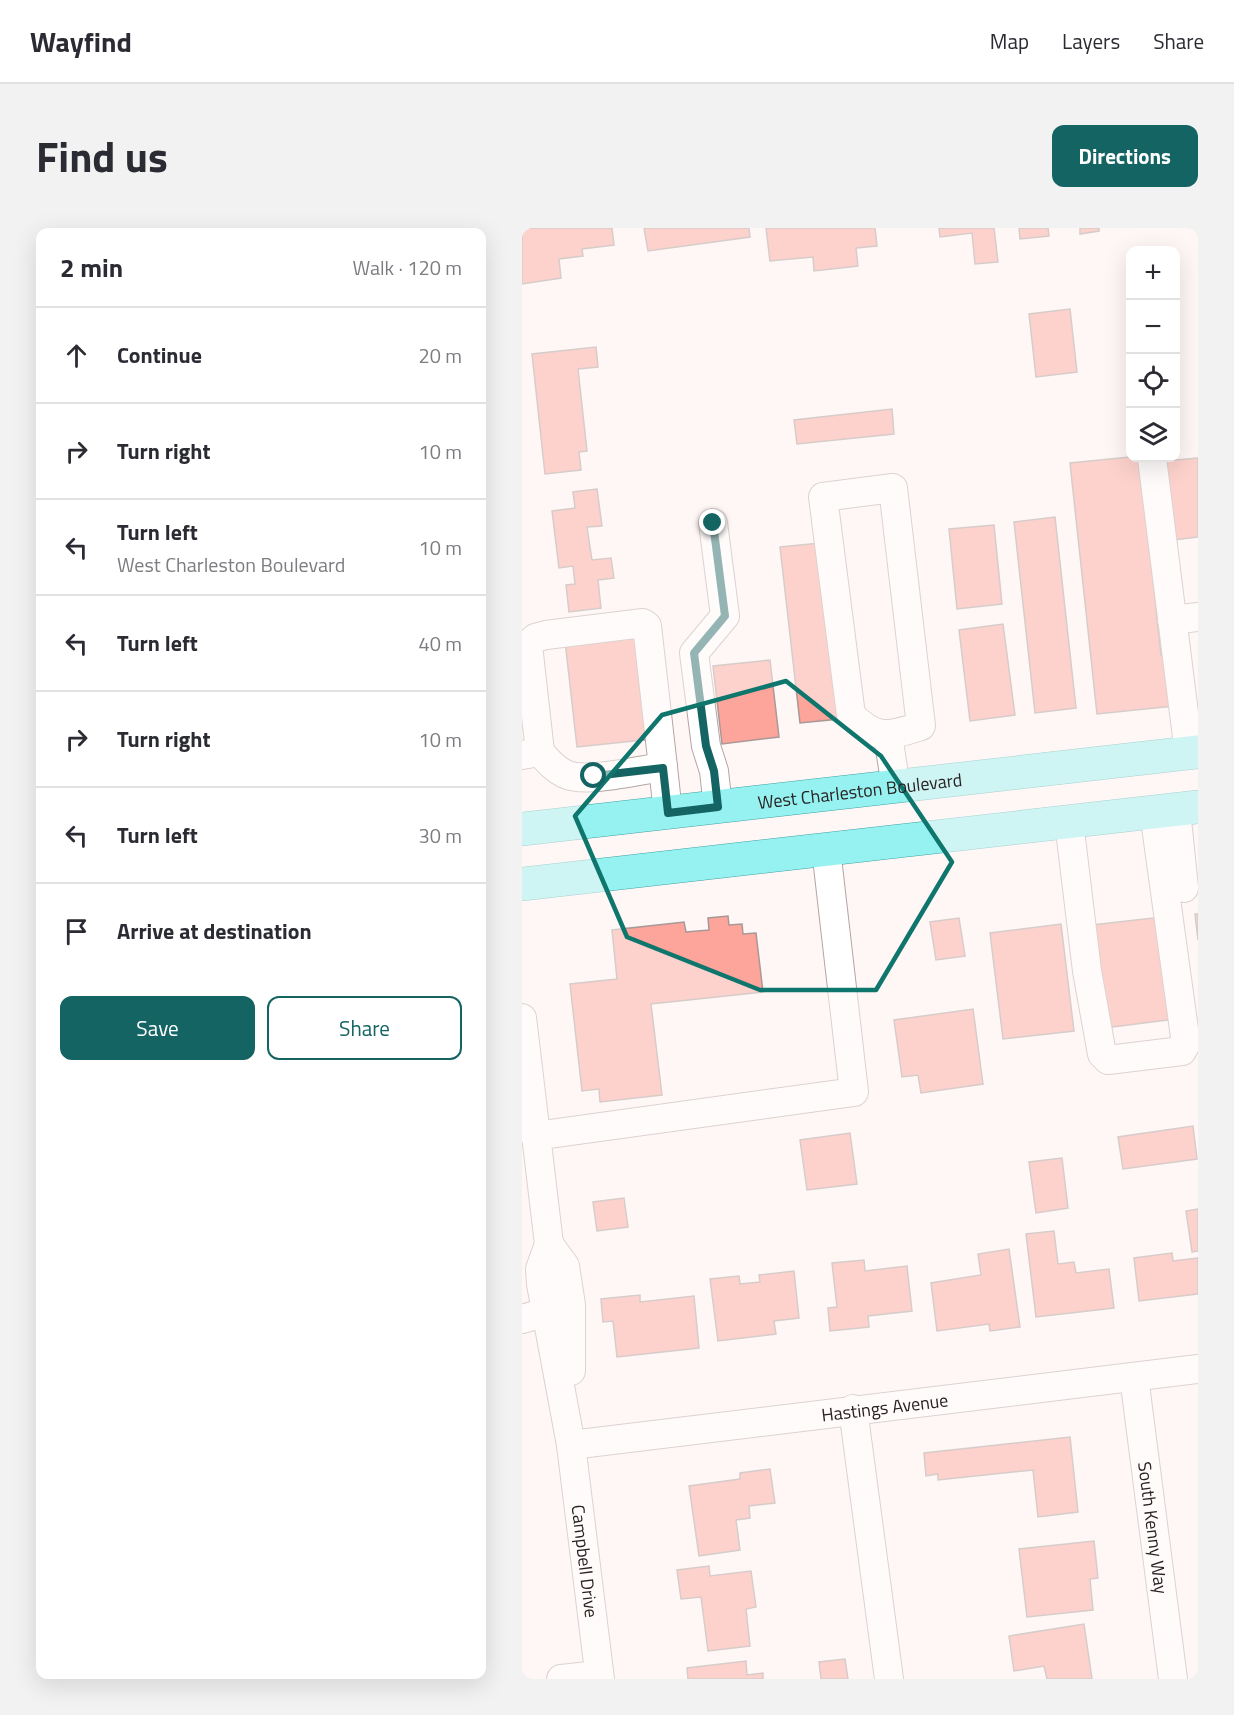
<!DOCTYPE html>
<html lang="en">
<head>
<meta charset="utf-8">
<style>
  :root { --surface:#fff; --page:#f2f2f3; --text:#2b2b33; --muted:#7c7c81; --line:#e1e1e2; --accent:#146463 }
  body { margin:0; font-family:"Titillium Web",sans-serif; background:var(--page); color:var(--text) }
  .controls { position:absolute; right:18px; top:18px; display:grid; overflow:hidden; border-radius:12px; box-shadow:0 6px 24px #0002 }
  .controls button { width:54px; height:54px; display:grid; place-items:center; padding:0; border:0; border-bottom:2px solid var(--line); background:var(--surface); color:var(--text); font:30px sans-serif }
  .stop { position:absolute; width:18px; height:18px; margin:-14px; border:4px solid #146463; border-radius:50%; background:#fff }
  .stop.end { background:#146463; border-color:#fff; box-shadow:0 2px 6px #0008 }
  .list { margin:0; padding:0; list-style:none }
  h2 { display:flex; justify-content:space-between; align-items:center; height:78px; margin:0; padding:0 24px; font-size:26px }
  h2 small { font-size:20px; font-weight:400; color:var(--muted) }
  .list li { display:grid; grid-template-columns:39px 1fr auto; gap:18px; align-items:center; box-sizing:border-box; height:96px; padding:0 24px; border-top:2px solid var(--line) }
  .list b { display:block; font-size:22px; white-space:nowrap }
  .list p { margin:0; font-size:20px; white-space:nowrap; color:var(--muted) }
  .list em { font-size:20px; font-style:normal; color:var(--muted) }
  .actions { display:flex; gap:12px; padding:18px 24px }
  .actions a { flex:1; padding:14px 0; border:2px solid var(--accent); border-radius:12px; text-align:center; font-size:21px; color:var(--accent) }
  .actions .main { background:var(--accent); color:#fff }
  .icon { flex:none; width:33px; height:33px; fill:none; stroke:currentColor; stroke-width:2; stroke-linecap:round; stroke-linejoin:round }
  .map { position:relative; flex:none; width:676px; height:1451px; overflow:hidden; border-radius:12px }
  header { display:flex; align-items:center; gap:36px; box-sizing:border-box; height:84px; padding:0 30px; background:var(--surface); border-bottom:2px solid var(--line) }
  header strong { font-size:28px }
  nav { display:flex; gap:33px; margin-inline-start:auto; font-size:21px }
  .intro { display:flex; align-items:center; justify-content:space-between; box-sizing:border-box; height:144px; padding:0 36px }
  h1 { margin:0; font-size:42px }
  .button { padding:15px 27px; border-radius:12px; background:var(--accent); color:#fff; font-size:21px; font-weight:700 }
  main { display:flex; gap:36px; padding:0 36px }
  aside { flex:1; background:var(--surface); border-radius:12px; box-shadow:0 6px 24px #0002 }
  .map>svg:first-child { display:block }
  .building { fill:#fda49b; stroke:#a89896; stroke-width:1.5 }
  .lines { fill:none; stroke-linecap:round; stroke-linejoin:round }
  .minor-casing { stroke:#b5a5a3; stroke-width:30 }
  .major-casing { stroke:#41a3a2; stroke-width:34 }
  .minor { stroke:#fff; stroke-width:28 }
  .major { stroke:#95f2f1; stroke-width:33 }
  .route { stroke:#146463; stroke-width:8 }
  .marked { fill:none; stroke:#0f766e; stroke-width:4.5; stroke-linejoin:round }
  .labels { text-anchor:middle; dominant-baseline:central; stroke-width:4.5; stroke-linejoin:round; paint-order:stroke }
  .street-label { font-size:18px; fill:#282221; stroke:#fff }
</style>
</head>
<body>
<header>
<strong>Wayfind</strong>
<nav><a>Map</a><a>Layers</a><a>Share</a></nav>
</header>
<div class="intro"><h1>Find us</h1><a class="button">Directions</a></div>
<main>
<aside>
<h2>2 min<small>Walk · 120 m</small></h2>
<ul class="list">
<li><svg class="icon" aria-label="ahead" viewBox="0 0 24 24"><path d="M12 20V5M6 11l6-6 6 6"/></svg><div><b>Continue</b></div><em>20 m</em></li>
<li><svg class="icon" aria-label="right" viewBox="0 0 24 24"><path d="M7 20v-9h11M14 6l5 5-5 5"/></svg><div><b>Turn right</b></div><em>10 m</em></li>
<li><svg class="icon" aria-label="left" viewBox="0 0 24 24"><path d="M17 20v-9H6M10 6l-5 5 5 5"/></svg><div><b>Turn left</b><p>West Charleston Boulevard</p></div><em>10 m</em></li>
<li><svg class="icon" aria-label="left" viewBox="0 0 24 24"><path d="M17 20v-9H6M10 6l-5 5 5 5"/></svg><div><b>Turn left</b></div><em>40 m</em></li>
<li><svg class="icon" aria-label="right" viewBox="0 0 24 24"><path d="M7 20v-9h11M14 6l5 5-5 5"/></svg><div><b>Turn right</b></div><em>10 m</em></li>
<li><svg class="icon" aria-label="left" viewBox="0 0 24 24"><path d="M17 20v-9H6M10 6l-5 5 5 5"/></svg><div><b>Turn left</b></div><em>30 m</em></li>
<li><svg class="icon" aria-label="arrive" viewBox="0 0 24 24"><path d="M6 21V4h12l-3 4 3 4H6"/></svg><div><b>Arrive at destination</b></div></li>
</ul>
<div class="actions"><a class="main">Save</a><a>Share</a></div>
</aside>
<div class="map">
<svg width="676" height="1451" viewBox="0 0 676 1451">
  <rect width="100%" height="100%" fill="#fef7f6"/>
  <g class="building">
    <polygon points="0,0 90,0 92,17 60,21 61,28 37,31 39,50 0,56"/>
    <polygon points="122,0 227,0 228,9 126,23"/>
    <polygon points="244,0 353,0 355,18 334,20 336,38 292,43 291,29 248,33"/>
    <polygon points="417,0 472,0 476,34 453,36 450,5 418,9"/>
    <polygon points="497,0 526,0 527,8 498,11"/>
    <polygon points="558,0 577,0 577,3 558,6"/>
    <polygon points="548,81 555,144 514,149 507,86"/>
    <polygon points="74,119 76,139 56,141 65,223 57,224 59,242 23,246 10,126"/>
    <polygon points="370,181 372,206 275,216 272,192"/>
    <polygon points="608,229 618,230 639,427 647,427 652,478 575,486 548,235"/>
    <polygon points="676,230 676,309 652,312 643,233"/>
    <polygon points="75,261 80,298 65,299 70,332 89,330 92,350 76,352 79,380 47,384 44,357 53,356 51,338 37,340 30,283 53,280 51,264"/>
    <polygon points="533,289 554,480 513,485 492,294"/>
    <polygon points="472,297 480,376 435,381 427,301"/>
    <polygon points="298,315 318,491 278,495 258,319"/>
    <polygon points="481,396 493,487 448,493 437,402"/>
    <polygon points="119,405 131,511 55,519 43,413"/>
    <polygon points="248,432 257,509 200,516 191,438"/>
    <polygon points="673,686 676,686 676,712"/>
    <polygon points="206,688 207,697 220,696 221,706 234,705 241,764 129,776 140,867 78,874 77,861 60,863 48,756 95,751 90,702 162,694 164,704 187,702 186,690"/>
    <polygon points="640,689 653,791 583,800 570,697"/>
    <polygon points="437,690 443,728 414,732 408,694"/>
    <polygon points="539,696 552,803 481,811 468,705"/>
    <polygon points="451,781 461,856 399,865 396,847 380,849 372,792"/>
    <polygon points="671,898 675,931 601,941 596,909"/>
    <polygon points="328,905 335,956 285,962 278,912"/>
    <polygon points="540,930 546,980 514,985 507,934"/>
    <polygon points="102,970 106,999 75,1003 71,974"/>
    <polygon points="676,981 676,1023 670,1024 664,983"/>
    <polygon points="532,1003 536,1036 552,1034 554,1045 587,1041 592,1080 514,1089 504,1006"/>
    <polygon points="487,1021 498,1099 468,1103 467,1096 415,1103 409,1055 459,1047 456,1026"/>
    <polygon points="650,1025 651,1033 676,1030 676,1066 617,1073 612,1030"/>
    <polygon points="342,1032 343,1043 385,1038 390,1083 346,1088 347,1099 308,1103 306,1080 315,1079 310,1035"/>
    <polygon points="272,1043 277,1090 252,1093 254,1106 196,1113 188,1051 217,1048 218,1056 238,1054 237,1047"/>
    <polygon points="118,1067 118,1074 172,1068 177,1120 95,1129 91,1093 81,1094 79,1071"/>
    <polygon points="548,1209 556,1284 516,1289 511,1242 416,1252 416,1246 404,1248 402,1225"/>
    <polygon points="248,1241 253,1275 227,1278 228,1290 214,1292 218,1322 177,1328 167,1258 218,1251 218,1245"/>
    <polygon points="572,1313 576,1350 568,1351 571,1382 505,1389 497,1321"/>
    <polygon points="187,1338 188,1348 229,1343 234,1379 224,1381 228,1418 186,1423 179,1369 159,1371 155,1342"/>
    <polygon points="562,1396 570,1451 525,1451 522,1438 492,1443 487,1408"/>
    <polygon points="323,1431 326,1451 299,1451 297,1434"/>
    <polygon points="224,1433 225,1447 241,1445 241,1451 166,1451 165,1440"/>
  </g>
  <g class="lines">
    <g class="minor-casing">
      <g id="minor">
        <polyline points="630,230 667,525"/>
        <path d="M371 260 399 498C367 508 355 513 329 487L301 269Z"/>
        <polyline points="191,295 203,388 172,425 184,518 192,543 196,579"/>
        <polyline points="650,392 676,389"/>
        <polyline points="0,417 6,417 18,524 0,527"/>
        <polyline points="6,417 13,410 24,407 121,395 125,398 141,539"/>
        <polyline points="366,508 374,559"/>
        <path d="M18 524C26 533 32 541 43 546 63 556 118 542 141 539L146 585"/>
        <polyline points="654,582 662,660"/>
        <polyline points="547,594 565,743 580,826 586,832 660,823 664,816 632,584"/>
        <path id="s1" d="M0 790 27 1016 18 1041 19 1056 49 1217 78 1451"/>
        <polyline points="13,908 332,864 304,621"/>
        <polyline points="27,1016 43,1038 49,1077 49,1143"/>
        <polyline points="0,1091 41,1079"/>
        <path id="s2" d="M612 1149 651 1451"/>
        <polyline points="331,1181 367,1451"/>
        <path id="s3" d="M49 1217 676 1141"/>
        <polyline points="39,1451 77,1447"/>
      </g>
    </g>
    <g class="major-casing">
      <g id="major">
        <path id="s4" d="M0 601 676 524"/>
        <polyline points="0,656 676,579"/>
      </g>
    </g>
    <use href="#minor" class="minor"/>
    <use href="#major" class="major"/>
  </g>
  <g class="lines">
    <polyline class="route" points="72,548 141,540 146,585 196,579 192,543 184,518 172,425 203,388 191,295"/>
  </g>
  <path d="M0 0H676V1451H0ZM264 453 359 528 430 634 354 762H238L105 709 53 588 140 487Z" fill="#fef7f6" fill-opacity=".55" fill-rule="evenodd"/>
  <path class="marked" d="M264 453 359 528 430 634 354 762H238L105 709 53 588 140 487Z"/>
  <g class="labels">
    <g class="street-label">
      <text stroke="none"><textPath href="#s4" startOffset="340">West Charleston Boulevard</textPath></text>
      <text stroke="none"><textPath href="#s3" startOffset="316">Hastings Avenue</textPath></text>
      <text stroke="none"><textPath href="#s2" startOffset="152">South Kenny Way</textPath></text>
      <text stroke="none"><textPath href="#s1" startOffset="550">Campbell Drive</textPath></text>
    </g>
  </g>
</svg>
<div class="controls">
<button>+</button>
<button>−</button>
<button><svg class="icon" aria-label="locate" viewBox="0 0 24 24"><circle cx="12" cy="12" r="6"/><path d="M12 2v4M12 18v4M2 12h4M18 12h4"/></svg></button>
<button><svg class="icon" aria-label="layers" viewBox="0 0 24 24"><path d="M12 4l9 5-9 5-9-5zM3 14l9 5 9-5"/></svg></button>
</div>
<div class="stop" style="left:72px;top:548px"></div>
<div class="stop end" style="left:191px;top:295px"></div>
</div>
</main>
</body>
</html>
